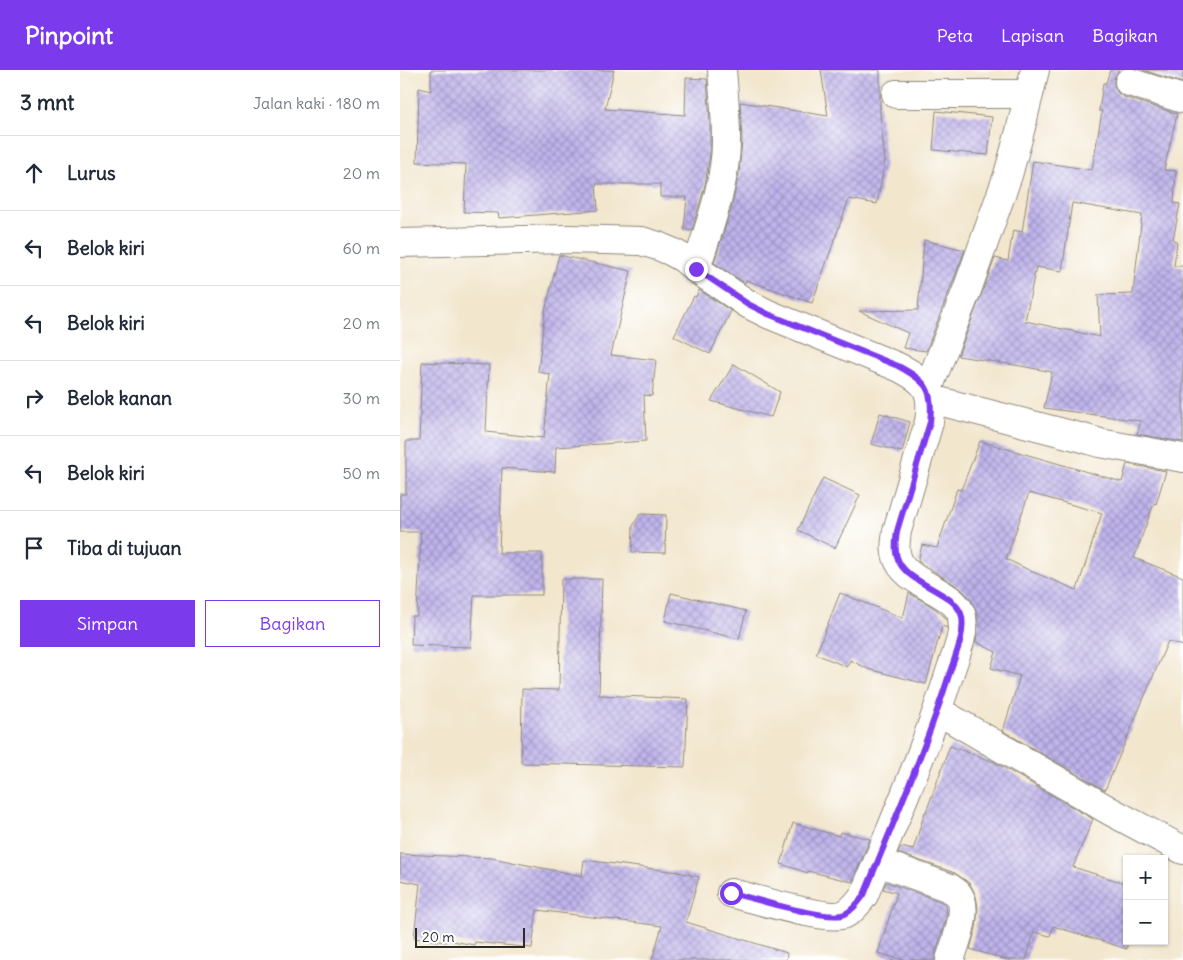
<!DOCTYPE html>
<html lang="id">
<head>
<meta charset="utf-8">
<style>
  :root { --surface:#fff; --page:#f6f6f7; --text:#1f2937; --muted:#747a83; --line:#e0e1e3; --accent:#7c3aed }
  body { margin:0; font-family:Delius,sans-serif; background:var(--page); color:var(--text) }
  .controls { position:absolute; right:15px; bottom:15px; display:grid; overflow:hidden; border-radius:0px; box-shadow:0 1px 4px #0004 }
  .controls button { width:45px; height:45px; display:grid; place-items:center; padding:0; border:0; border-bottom:1px solid var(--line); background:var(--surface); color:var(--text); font:25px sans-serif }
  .scale { position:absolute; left:15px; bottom:12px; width:110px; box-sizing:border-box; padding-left:5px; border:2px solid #2b2b2b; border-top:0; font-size:14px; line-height:18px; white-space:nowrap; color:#2b2b2b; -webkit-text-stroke:4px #fff; paint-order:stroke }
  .stop { position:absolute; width:15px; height:15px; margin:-11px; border:4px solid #7c3aed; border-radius:50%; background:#fff }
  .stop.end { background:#7c3aed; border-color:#fff; box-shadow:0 1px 5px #0008 }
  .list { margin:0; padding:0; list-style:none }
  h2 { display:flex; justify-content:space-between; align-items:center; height:65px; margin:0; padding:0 20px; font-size:21px }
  h2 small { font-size:16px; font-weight:400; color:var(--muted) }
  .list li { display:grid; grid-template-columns:32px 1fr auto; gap:15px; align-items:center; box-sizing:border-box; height:75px; padding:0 20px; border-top:1px solid var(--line) }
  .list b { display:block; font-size:19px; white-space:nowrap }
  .list em { font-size:16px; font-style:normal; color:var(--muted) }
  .actions { display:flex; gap:10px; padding:15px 20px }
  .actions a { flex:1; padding:11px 0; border:1px solid var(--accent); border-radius:0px; text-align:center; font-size:18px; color:var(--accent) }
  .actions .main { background:var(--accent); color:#fff }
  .icon { flex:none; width:28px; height:28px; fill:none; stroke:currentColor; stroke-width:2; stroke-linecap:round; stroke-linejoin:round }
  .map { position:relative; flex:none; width:783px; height:890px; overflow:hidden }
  header { display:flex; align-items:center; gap:30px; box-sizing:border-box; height:70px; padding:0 25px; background:var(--accent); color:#fff }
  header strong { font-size:24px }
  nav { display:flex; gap:28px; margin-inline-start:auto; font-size:18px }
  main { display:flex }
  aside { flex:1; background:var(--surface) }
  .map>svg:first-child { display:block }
  .building { fill:url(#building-cross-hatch); fill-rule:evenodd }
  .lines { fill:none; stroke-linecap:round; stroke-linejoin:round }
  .minor-casing { stroke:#8e887c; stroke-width:30 }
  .minor { stroke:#fff; stroke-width:28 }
  .route { stroke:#7c3aed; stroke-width:6 }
</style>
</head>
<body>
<header>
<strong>Pinpoint</strong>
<nav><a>Peta</a><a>Lapisan</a><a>Bagikan</a></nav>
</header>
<main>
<aside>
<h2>3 mnt<small>Jalan kaki · 180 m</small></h2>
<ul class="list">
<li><svg class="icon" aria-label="ahead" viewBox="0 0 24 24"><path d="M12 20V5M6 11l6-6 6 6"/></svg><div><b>Lurus</b></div><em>20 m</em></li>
<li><svg class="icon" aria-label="left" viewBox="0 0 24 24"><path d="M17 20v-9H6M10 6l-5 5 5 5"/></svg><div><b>Belok kiri</b></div><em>60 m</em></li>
<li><svg class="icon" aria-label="left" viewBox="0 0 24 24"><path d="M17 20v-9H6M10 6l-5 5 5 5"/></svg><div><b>Belok kiri</b></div><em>20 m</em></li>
<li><svg class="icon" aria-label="right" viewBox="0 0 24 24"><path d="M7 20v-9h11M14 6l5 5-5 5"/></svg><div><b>Belok kanan</b></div><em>30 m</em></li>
<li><svg class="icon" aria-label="left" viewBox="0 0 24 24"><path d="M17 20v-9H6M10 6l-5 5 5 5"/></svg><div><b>Belok kiri</b></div><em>50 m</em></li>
<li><svg class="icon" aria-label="arrive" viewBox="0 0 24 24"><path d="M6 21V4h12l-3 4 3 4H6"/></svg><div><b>Tiba di tujuan</b></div></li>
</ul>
<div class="actions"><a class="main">Simpan</a><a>Bagikan</a></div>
</aside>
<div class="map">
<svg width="783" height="890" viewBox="0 0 783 890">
  <defs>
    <pattern id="building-cross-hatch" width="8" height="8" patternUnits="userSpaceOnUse" patternTransform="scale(1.25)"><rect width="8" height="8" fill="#bfb4ec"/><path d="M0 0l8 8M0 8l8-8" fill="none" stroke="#9b93bf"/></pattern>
  </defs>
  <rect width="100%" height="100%" fill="#fff"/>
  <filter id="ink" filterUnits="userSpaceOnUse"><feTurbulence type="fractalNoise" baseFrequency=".02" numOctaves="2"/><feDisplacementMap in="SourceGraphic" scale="10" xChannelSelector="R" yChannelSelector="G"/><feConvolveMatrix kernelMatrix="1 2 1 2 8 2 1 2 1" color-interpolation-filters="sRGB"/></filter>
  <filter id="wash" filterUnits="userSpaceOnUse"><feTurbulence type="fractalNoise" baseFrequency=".0096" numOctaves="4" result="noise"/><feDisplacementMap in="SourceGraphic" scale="20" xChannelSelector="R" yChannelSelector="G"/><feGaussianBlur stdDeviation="1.12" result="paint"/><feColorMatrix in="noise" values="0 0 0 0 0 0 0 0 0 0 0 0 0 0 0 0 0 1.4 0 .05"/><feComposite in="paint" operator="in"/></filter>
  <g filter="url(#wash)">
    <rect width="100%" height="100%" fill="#f2e6cd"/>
    <g id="blocks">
      <g class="building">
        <polygon points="31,0 214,0 205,39 285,45 286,8 307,9 310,52 310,84 305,115 292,160 284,160 287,127 260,127 260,114 196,114 198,140 99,148 98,143 64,142 66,94 17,92 19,18 31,21"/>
        <polygon points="421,0 480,0 480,43 485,91 477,134 449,129 412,233 346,210 345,213 314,193 331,139 339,104 342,70 340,32 428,46"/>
        <path d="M710 0H719L714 8V16L718 23 724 27 777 44 764 100 776 101 774 133 780 134 773 170 777 171 774 196H783V372L737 364 741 351 644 338 652 302 621 296 558 286 595 188 608 191 613 160 622 162 633 91 692 100 702 41H699L703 13H706ZM672 133 742 145 733 224 698 225 700 267 625 251 636 197 662 201Z"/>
        <polygon points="743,0 783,0 783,13"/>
        <polygon points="536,41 592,47 588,85 533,80"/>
        <polygon points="524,170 565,180 526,281 503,278 508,263 459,241 518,240"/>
        <polygon points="159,185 231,201 211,285 256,290 252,326 244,325 246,371 156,377 155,402 102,398 99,483 142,483 142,525 74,525 71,577 11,575 12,546 17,546 21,462 0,462 0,424 6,424 6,371 19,371 22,292 89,295 86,362 144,368 150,304 138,302 145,241"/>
        <polygon points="299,220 331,241 310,284 274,266 294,226 296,227"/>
        <polygon points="334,294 380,322 371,347 311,331"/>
        <polygon points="480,343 510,352 502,382 471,374"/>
        <path d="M580 371 722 412 727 394 766 401 756 434 754 433 734 488 783 507V576L768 571 705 720 603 661 620 606 591 598 596 582 576 572 578 555V546L572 532 570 528 560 518 518 491 522 475 537 478 557 419 561 420ZM629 423 702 443 677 520 633 502 606 489Z"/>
        <polygon points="423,408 460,425 435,478 398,460"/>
        <polygon points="240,444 266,445 265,483 232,482 233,456"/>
        <polygon points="161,509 202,509 199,625 288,629 285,697 121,693 122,619 159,620"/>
        <polygon points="271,523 346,541 339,569 265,551"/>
        <polygon points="440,523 503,548 509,523 533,537 545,547 547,551 547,558 542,556 526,614 468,599 450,590 447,597 416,584"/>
        <polygon points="550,676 594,692 693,749 673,797 727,814 727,879 653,856 650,866 634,862 626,890 607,890 570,879 576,858 578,838 576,826 570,814 565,810 555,803 498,783 501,777 513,780 525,742 526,742"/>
        <polygon points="393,753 439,766 440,762 470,769 452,812 408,801 408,803 381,794"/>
        <polygon points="0,784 92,788 182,806 184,790 278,802 299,807 286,852 387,883 386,890 252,890 262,856 137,840 132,878 75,872 74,875 47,870 47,872 14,868 20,814 0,810"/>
        <polygon points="486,812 542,832 546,835 547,845 545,852 535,885 535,890 503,890 478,883 497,823 483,819"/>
      </g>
    </g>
  </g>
  <g filter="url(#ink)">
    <use href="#blocks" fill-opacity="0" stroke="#8e887c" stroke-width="1"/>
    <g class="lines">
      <g class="minor-casing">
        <g id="minor">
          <polyline points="729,12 783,29"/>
          <polyline points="496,24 629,24"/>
          <path d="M0 173 168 169 241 171 258 176 272 182 283 188 296 199 348 234 368 244 498 297C526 311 534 319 529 352L497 461C496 470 494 479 497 487 505 515 557 521 562 547 565 565 555 586 550 602 526 678 494 751 464 825 459 832 453 840 445 844 428 852 353 828 331 823"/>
          <path d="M296 199C308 159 327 111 326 69 326 46 324 23 322 0"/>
          <polyline points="528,319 567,220 608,105 619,65 635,0"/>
          <polyline points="531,329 683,368 700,373 783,388"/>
          <polyline points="538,641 710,741 783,780"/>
          <path d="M478 792 550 818C552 820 555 821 557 823 571 837 555 874 550 890"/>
        </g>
      </g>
      <use href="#minor" class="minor"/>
    </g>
  </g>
  <g class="lines" filter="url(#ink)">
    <path class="route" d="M296 199 348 234 368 244 498 296C526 311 534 319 530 352L497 461C496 470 494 479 497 487 505 515 557 521 562 547 565 565 555 586 550 602 526 678 494 751 464 825 459 832 453 840 445 844 429 852 352 828 331 823"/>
  </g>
</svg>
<div class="controls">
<button>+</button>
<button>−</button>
</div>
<div class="scale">20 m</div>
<div class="stop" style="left:331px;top:823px"></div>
<div class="stop end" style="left:296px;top:199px"></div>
</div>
</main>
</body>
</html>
